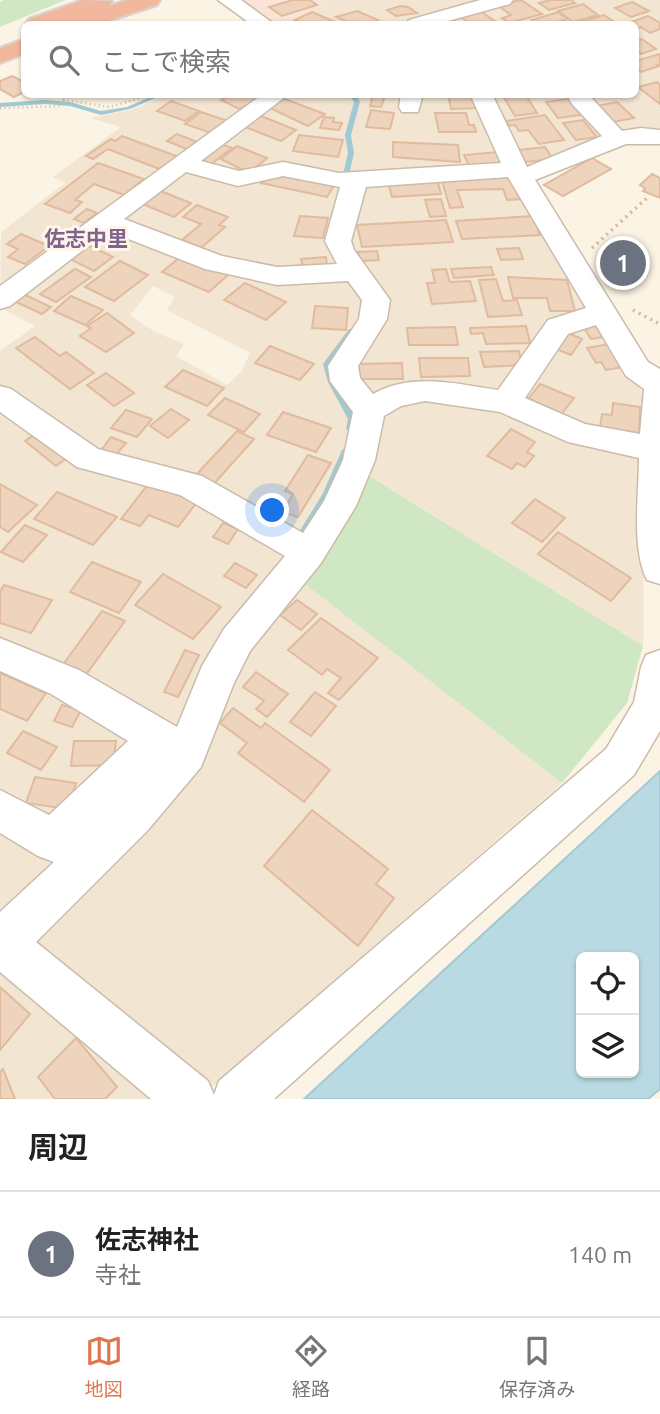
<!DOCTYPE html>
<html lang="ja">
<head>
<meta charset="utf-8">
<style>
  :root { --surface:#fff; --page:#f2f2f2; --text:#222; --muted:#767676; --line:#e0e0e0; --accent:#de774f }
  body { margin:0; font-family:Ubuntu,"Noto Sans JP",sans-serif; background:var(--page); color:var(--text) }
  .controls { position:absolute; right:21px; bottom:21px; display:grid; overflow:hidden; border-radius:10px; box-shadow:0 2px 5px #0004 }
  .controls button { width:63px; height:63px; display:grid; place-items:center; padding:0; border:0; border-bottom:2px solid var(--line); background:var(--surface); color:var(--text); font:35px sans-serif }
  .you { position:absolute; left:273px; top:511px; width:24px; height:24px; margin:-18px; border:5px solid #fff; border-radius:50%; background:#1a73e8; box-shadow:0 0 0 10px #1a73e833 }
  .badge { display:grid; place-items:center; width:46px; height:46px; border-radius:50%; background:var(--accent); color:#fff; font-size:23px; font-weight:700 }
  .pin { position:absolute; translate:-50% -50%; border:4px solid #fff; box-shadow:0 2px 7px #0006 }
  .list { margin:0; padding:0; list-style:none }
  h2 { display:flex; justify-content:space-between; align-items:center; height:91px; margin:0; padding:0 28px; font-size:30px }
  h2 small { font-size:23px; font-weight:400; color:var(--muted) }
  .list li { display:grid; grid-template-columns:46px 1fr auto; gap:21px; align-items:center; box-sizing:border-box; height:126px; padding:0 28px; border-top:2px solid var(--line) }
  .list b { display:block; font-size:26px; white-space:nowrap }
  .list p { margin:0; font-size:23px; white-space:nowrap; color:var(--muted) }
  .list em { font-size:23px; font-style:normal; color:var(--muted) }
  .icon { flex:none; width:38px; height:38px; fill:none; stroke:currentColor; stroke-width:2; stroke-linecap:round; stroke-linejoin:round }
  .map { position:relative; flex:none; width:660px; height:1099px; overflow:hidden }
  .search { position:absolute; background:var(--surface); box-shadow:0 2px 5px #0004; left:21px; right:21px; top:21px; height:77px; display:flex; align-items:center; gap:18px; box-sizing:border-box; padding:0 24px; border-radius:10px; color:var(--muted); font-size:26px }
  .sheet { height:217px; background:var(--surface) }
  nav { display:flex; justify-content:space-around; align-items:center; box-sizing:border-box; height:98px; border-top:2px solid var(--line); background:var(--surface); font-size:19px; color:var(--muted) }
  nav a { display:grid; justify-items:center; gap:4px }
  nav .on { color:var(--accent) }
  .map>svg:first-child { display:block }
  .residential { fill:#f2e5d2; fill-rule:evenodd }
  .commercial { fill:#fae4d8 }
  .green { fill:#d0e7c3 }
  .water { fill:#b9dae3; stroke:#a0c9d4; stroke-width:2; fill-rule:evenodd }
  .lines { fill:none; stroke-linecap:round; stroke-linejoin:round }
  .stream { fill:#a0c9d4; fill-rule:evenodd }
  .building { fill:#eed3bd; stroke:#e0bb9e; stroke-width:2 }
  .minor-casing { stroke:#cbbbab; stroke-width:3 }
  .highway-casing { stroke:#dad4d0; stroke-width:4 }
  .path-far1 { stroke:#d3b7a0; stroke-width:2.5; stroke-dasharray:1 3.5; stroke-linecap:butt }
  .path { stroke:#d3b7a0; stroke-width:3.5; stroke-dasharray:2 4.5; stroke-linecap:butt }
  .minor { fill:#fff; fill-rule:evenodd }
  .highway { fill:#f1b89e; fill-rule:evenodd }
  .labels { text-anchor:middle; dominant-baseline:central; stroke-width:6; stroke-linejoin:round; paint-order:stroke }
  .far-quarter-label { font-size:21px; font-weight:bold; fill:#81638d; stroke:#fef7e9 }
</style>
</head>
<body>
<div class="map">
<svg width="660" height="1099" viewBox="0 0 660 1099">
  <rect width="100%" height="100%" fill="#fbf3e3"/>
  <path class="residential" d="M326 0H660V134L528 170 511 167 645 398 643 646 366 473 306 585 562 783 218 1082 195 1099H0V351L35 326 3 309 0 311 1 232 65 183 53 177 121 127 90 118 131 110 170 94H636V24H276L330 3ZM153 286 175 297 167 310 250 353 241 372 227 385 176 356 184 344 155 332 130 315Z"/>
  <polygon class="commercial" points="219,0 326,0 331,3 276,24 252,24 226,8"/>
  <g class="green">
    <polygon points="4,0 65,0 0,27 0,2"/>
    <polygon points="365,473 643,646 627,703 562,783 306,585"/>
  </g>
  <path class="water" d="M660 771V1089L648 1099H304ZM581 957H634V1073H581Z"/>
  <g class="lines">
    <g class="stream">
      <polygon points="157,94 165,94 130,109 101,115 70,106 45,104 0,107 0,103 45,100 70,102 101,111 127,107"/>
      <polygon points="349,94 355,94 360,102 351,135 354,153 347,183 344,185 341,183 348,153 345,135 354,102"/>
      <polygon points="349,329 355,329 356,331 331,364 336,382 356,419 354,429 350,432 346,429 348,419 328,382 323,364"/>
      <polygon points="346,447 350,450 330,496 300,544 294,544 293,542 294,540 322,495 342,450"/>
    </g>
  </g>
  <g class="building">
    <polygon points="293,0 310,0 317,5 282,16 269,7"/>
    <polygon points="521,0 542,14 509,23 502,18 511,15 497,5"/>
    <polygon points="551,0 571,0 575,3 549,10 539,3"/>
    <polygon points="632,2 649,11 631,17 615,8"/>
    <polygon points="583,4 598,15 573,22 558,11"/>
    <polygon points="400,6 408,7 417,13 396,16 387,10"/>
    <polygon points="479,10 499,24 471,24 459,16"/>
    <polygon points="357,11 378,20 370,24 352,24 336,17"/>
    <polygon points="312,12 335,22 329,24 305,24 295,20"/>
    <polygon points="558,12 568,19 549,24 539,24 532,20"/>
    <polygon points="604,15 616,23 585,24 581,22"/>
    <polygon points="648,16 660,23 660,29 650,33 641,27 636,29 636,24 626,24"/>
    <polygon points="642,39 656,49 641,54 636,50 636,41"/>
    <polygon points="660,54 660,64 657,65 659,66 641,72 636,68 636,61"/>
    <polygon points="12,76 24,82 24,92 14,97 0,89 0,81"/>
    <polygon points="657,82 660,85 660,104 638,87"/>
    <polygon points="232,94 250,94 259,99 239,109 221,100"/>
    <polygon points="448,94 474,94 477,108 451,109"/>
    <polygon points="502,94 525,94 537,113 515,116"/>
    <polygon points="373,95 385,96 381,107 370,106"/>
    <polygon points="282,98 325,114 308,126 268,107"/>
    <polygon points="568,99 581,115 558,118 546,102"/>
    <polygon points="171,101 199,111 185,121 157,111"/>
    <polygon points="617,102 634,118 614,122 596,106"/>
    <polygon points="371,110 394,113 390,129 366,127"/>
    <polygon points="201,112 228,121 211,133 185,124"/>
    <polygon points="435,113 466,113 469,125 474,125 476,132 439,132"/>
    <polygon points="545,115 564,140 539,144 528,130 519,131 515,125 509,126 506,121"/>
    <polygon points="261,116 296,130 281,141 245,127"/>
    <polygon points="324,117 334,118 333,122 342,123 339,130 320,128"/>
    <polygon points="583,120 597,137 576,140 563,123"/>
    <polygon points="177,134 197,142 187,149 167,141"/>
    <polygon points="299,135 343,140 338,157 293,151"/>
    <polygon points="122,136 179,157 162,170 108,149 93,159 86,156 111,139 115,141"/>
    <polygon points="393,142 458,145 460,162 393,157"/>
    <polygon points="218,143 232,148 211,164 198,158"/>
    <polygon points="237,146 267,158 249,173 221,159"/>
    <polygon points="545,147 553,159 525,162 518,150"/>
    <polygon points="497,152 503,165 470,168 464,155"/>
    <polygon points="592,158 611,169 563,196 544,185"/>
    <polygon points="98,163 144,179 124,195 94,184 75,200 82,202 70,213 45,204"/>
    <polygon points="278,172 335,184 327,197 261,183 268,174"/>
    <polygon points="513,174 522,199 507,200 503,189 457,190 463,207 450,208 441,178"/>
    <polygon points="652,174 660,178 660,198 643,191 645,188 640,185"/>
    <polygon points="437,179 441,194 392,197 388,182"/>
    <polygon points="158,190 191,203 174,217 140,203"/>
    <polygon points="441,199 446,216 430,217 425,200"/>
    <polygon points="197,205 228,217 219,225 225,227 201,248 182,240 201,224 183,217"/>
    <polygon points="87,209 97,213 84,223 74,219"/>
    <polygon points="300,216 328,218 323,238 294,236"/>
    <polygon points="533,216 540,235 462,239 456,221"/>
    <polygon points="446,220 453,242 362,247 357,225"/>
    <polygon points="21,234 49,246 25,264 8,257 18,249 7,244"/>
    <polygon points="86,244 113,257 94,271 66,257"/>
    <polygon points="519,248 523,259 501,260 497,249"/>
    <polygon points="377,251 379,260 360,261 358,252"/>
    <polygon points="326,257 327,267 303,268 301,259"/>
    <polygon points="179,258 193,260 229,274 209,292 162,272"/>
    <polygon points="120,261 148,275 114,301 85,287"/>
    <polygon points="491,267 494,275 454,278 451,269"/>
    <polygon points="75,269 91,277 56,302 40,294"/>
    <polygon points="446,269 450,282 470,281 476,301 432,304 427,283 435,283 432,270"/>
    <polygon points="508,277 567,280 575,311 550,311 547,298 513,298"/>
    <polygon points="496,279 503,301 517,300 522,315 488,317 479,280"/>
    <polygon points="245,283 286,302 266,320 224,300"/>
    <polygon points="21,293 51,307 42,314 12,300"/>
    <polygon points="71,296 103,310 85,325 54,311"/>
    <polygon points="315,306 348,308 346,330 312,328"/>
    <polygon points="107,313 134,333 106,352 80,336 91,328 87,326"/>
    <polygon points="526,326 530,343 486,344 483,333 471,334 470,328"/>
    <polygon points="597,326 604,337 591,339 584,328"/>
    <polygon points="455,327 458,345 409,345 407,328"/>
    <polygon points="568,333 582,339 571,355 556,349"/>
    <polygon points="35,337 60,356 66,352 94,373 70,389 16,348"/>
    <polygon points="609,344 623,367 606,370 601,362 596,363 587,348"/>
    <polygon points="270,346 314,364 300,380 255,363"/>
    <polygon points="519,351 522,365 484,367 480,352"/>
    <polygon points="419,358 468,358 470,376 421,377"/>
    <polygon points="402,363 403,379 359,379 358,364"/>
    <polygon points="183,370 224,388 207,406 165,387"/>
    <polygon points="106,373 134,393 114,406 87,385"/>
    <polygon points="540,384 574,398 560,416 529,398"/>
    <polygon points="225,398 260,414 244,432 208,415"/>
    <polygon points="613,403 640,407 639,433 600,427 602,414 612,415"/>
    <polygon points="171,409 189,420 168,438 150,426"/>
    <polygon points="126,410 152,419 137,437 111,428"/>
    <polygon points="283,412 331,428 316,452 267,435"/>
    <polygon points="511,429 535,442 527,452 534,456 525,467 517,463 512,469 487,456"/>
    <polygon points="237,431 254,439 212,486 194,477"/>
    <polygon points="36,433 67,458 56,466 25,441"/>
    <polygon points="111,437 126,443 114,457 100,452"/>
    <polygon points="308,455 331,463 298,517 283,512 293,494 285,491"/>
    <polygon points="149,483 197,502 178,527 149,515 140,526 121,519"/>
    <polygon points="0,484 37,505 8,532 0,527"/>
    <polygon points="57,492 117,517 93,545 34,519"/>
    <polygon points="535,499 565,518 542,542 512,523"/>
    <polygon points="223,523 238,529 228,544 213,537"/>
    <polygon points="25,525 47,535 23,562 1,552"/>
    <polygon points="558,532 631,578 611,601 538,554"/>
    <polygon points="92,562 141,582 119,613 70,592"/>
    <polygon points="235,563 257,575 246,588 224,576"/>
    <polygon points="163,574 221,607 193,639 135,605"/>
    <polygon points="4,585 52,600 31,633 0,623 0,592"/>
    <polygon points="297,600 317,614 301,630 280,615"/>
    <polygon points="102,611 125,621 85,676 62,666"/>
    <polygon points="321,618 378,658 339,700 328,693 341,678 327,669 322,675 288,650"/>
    <polygon points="185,650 199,655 178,697 164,692"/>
    <polygon points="256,672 288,694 267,717 256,709 264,701 243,687"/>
    <polygon points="0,673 46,693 27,721 0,709"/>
    <polygon points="315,692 336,706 311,736 290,722"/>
    <polygon points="62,705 81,710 72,727 54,721"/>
    <polygon points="233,708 261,728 265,723 330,770 304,802 238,753 247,743 220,723"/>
    <polygon points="23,731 57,747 41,770 7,753"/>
    <polygon points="74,741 116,741 113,765 71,766"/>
    <polygon points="35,777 76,783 68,809 26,803"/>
    <polygon points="312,810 388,869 376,884 394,898 358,946 264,866"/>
    <polygon points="0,987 30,1014 0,1050"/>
    <polygon points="76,1038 117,1087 105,1099 55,1099 38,1077"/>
    <polygon points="3,1069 15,1099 0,1099 0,1072"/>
  </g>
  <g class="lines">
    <g class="minor-casing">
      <g id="minor">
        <polygon points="218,0 241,0 274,24 251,24"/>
        <polygon points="480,0 513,0 510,4 437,24 406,24 409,20"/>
        <path d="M263 94H289L201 161 239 171 283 162 339 173 501 163 470 94H492L527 167 602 136 572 104 569 99 572 94H588L622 131 641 128 660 130V144H626L535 180 648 362 660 369V584L647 580C631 549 639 493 639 458L568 442 500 412 425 401 401 406 384 416 375 460 356 506 321 563 250 651 234 683 201 767 148 830 36 942 208 1081 214 1095 219 1081 606 749 634 702 641 667 646 655 660 650V731L634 775 274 1099H151L0 972V912L54 862 38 856 0 833V790L49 815 128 741 51 694 0 671V638L79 670 177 727 202 666 224 629 285 556 180 495 77 467 0 412V386L11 389 98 449 202 476 303 533 324 501 343 460 353 412 330 381 328 366 359 319 362 300 348 281 277 285 205 269 108 231 10 306 0 309V286ZM186 172 238 186 283 176 340 187 325 241 337 264 277 267 222 256 124 219ZM508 177 586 308 548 320 498 390C456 384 412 372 373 394L360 378 358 366 387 319 390 300 354 250 351 241 366 187ZM596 325 626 376 644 389 640 434 585 424 525 398 568 334Z"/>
        <polygon points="401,94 423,94 418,112 402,112 399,107"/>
      </g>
    </g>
    <g class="highway-casing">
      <g id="highway">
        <polygon points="83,0 112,1 109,6 89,13 127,0 160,0 157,5 99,24 67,24 69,20 57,24 26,24 29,19"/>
        <polygon points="24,39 24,54 0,63 0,48"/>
      </g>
    </g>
    <polyline class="path-far1" points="0,108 62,106 64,100 110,107 154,94"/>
    <g class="path">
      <polyline points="592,248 648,197"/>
      <polyline points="633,310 660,324"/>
    </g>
    <use href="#minor" class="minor"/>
    <use href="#highway" class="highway"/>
  </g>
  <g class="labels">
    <g class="far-quarter-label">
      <text x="86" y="238">佐志中里</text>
    </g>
  </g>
</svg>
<div class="controls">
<button><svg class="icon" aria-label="locate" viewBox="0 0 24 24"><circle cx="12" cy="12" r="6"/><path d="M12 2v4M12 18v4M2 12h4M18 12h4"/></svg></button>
<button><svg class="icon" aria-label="layers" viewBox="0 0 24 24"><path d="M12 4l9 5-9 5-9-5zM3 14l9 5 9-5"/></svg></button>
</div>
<div class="you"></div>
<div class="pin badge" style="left:623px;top:263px;background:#6b7280">1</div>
<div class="search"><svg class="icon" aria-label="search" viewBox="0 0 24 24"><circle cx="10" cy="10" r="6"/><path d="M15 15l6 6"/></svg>ここで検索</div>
</div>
<section class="sheet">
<h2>周辺<small></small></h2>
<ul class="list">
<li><span class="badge" style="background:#6b7280">1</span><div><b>佐志神社</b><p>寺社</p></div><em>140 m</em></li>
</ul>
</section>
<nav>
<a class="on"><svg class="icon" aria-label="map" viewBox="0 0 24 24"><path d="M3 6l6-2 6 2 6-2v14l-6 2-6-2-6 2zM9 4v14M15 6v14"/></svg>地図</a>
<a><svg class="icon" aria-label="directions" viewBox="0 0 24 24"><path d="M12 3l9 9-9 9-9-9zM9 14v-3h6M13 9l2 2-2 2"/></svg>経路</a>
<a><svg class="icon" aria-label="saved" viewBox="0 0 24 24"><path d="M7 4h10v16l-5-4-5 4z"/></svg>保存済み</a>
</nav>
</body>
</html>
